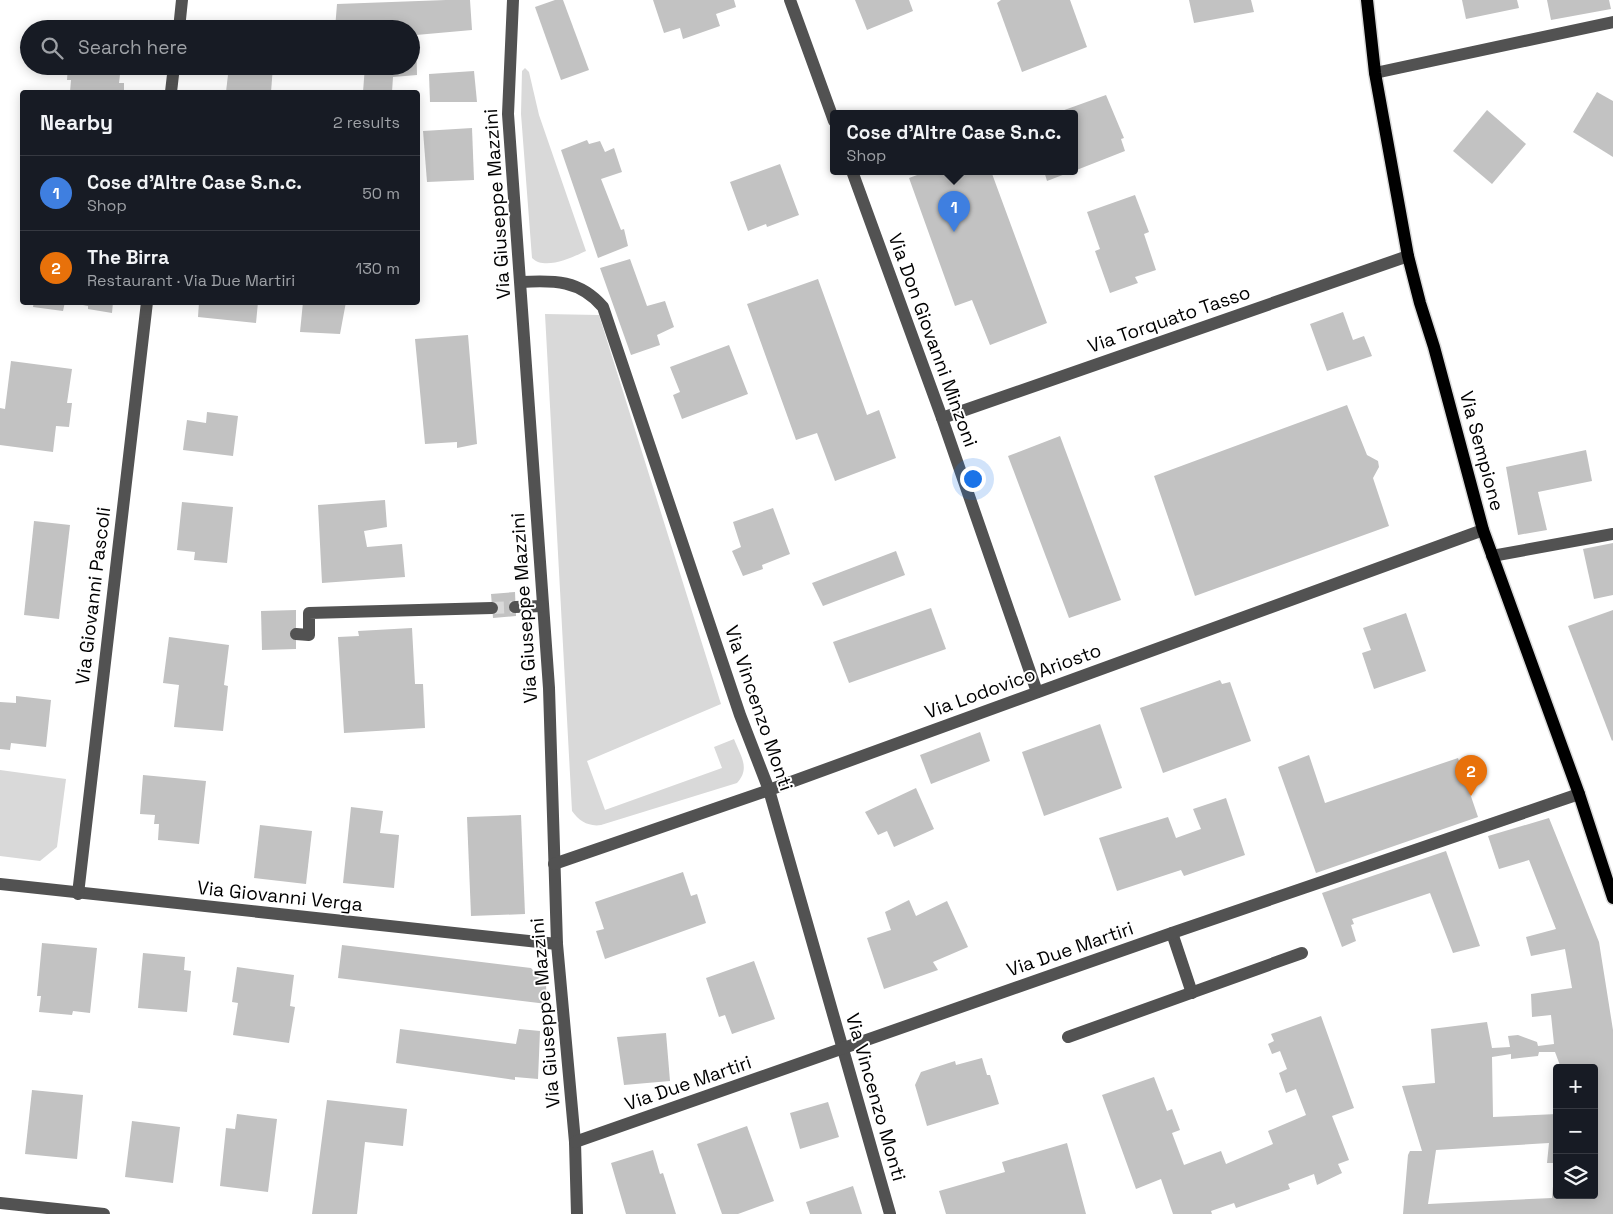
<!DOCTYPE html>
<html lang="en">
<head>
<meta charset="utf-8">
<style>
  :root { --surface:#171b24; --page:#20242c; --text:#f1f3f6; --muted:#9ea1a6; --line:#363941; --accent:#858687 }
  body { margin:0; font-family:"Space Grotesk",sans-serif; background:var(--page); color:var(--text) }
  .controls { position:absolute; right:15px; bottom:15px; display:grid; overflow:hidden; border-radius:5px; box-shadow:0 2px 12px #0003 }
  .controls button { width:45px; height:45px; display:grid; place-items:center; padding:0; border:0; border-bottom:1px solid var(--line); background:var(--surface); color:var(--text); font:25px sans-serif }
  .you { position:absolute; left:972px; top:478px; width:18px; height:18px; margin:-12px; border:4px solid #fff; border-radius:50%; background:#1a73e8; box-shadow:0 0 0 8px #1a73e833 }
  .badge { display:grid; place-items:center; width:32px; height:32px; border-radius:50%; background:var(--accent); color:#fff; font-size:16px; font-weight:700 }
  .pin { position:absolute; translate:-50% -41px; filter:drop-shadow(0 1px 2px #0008) }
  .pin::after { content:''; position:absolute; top:26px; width:18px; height:15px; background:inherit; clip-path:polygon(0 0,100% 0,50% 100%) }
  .popup { position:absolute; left:830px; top:110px; width:248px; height:65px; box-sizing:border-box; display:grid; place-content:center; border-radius:5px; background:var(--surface); filter:drop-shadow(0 1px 4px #0005); font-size:16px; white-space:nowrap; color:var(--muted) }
  .popup b { font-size:19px; color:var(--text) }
  .popup::after { content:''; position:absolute; left:50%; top:100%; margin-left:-10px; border:10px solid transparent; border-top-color:var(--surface) }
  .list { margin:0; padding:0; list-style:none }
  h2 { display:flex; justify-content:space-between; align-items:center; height:65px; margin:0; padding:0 20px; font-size:21px }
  h2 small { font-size:16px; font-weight:400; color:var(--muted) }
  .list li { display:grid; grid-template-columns:32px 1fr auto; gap:15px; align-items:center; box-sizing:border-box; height:75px; padding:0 20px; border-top:1px solid var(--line) }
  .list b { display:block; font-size:19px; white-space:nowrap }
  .list p { margin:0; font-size:16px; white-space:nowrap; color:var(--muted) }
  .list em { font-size:16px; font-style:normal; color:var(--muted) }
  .icon { flex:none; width:28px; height:28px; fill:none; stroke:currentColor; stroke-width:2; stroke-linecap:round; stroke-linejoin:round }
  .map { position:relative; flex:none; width:1613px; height:1214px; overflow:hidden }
  .search { position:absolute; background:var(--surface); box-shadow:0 2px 12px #0003; left:20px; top:20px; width:400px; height:55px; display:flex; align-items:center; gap:12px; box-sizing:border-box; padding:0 18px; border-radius:28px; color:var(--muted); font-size:19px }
  .panel { position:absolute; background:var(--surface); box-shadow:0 2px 12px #0003; left:20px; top:90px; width:400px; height:215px; border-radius:5px }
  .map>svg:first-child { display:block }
  .green { fill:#d9d9d9 }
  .building { fill:#c2c2c2; fill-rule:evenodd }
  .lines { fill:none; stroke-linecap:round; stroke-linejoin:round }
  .minor-tunnel { stroke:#d9d9d9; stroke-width:12; stroke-dasharray:12 6; stroke-linecap:butt }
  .major-casing { stroke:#dbdbdb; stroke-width:15 }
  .minor { stroke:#525252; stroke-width:12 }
  .major { stroke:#000; stroke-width:12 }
  .labels { text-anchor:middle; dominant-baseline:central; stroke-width:4; stroke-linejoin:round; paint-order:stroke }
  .street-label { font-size:19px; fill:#000; stroke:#fff }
</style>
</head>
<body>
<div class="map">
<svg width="1613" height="1214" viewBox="0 0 1613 1214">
  <rect width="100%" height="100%" fill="#fff"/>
  <g class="green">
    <path d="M525 68 529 72 539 115 586 251C573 257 545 271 532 258L521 114 522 71Z"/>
    <path d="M545 314 599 315 721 704 587 761 605 810 722 768 714 747 734 739C740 755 751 768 737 783L601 825C589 827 579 821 572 811Z"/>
    <polygon points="0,770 66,779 57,847 40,861 0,856"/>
  </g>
  <g class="building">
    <polygon points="446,0 470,0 472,30 416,35 417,75 393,77 392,92 363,92 365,66 411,66 411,29 335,29 337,4"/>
    <polygon points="555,0 563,0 589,70 561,80 535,7"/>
    <polygon points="653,0 734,0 736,7 716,14 720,26 683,39 680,28 664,33"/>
    <polygon points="855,0 909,0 913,11 867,30"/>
    <polygon points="1001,0 1070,0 1087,47 1022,72 997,3"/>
    <polygon points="1189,0 1251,0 1254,12 1194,23"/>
    <polygon points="1462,0 1517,0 1519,8 1466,19"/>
    <polygon points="1547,0 1609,0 1611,9 1551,20"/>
    <polygon points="68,66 121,66 119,83 124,83 124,92 70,92 71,80 67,80"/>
    <polygon points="229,66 273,66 271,92 226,92"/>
    <polygon points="474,71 477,102 430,102 429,74"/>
    <polygon points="1597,92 1613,101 1613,157 1573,132"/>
    <polygon points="1106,95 1124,138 1121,139 1125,151 1074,171 1074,113 1056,113"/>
    <polygon points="1487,110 1526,144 1492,184 1453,151"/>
    <polygon points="472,128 474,180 427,182 423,131"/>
    <polygon points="587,140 589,144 600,141 605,152 614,148 622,172 601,179 621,230 624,229 628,246 598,258 561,150"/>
    <polygon points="780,164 799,215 767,227 766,224 748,231 730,182"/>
    <polygon points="928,171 991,171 1047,323 990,345 972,300 955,306 909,178"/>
    <polygon points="1044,171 1073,171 1047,181"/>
    <polygon points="1135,195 1149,232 1144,234 1156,270 1135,277 1138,283 1110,293 1095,251 1100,249 1087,212"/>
    <polygon points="630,259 647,306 665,301 674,327 657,335 660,345 631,355 600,268"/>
    <polygon points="818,279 867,415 879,410 896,458 835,481 817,433 796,440 747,304"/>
    <polygon points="34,302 65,302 63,311 33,307"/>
    <polygon points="68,302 113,302 112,313 88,309 88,306"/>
    <polygon points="199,302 258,302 256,323 198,317"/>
    <polygon points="303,302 346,302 340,334 300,332"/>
    <polygon points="1343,312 1353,340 1364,336 1372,356 1327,371 1310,324"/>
    <polygon points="468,335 477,444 457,448 457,442 425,444 415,339"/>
    <polygon points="729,345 748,394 682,419 673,395 680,392 670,367"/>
    <polygon points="11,361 72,369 67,403 72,403 69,427 56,426 53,452 0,445 0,408 5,409"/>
    <polygon points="1347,405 1367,455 1378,461 1379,467 1373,478 1389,526 1195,596 1154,476"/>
    <polygon points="207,412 238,416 233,456 183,450 187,420 206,423"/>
    <polygon points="1060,436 1121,600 1069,618 1008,456"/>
    <polygon points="1586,450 1592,481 1538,492 1547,530 1518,535 1506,467"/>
    <polygon points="385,500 387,527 364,531 367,547 402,544 405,577 322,583 318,505"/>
    <polygon points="182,502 233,507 227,563 194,560 195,552 177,550"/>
    <polygon points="773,508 790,554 762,565 763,569 743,576 732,551 741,547 733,522"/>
    <polygon points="34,521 70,525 59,619 24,615"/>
    <polygon points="1613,543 1613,595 1594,599 1583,549"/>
    <polygon points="896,551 905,575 823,606 812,583"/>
    <polygon points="515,592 516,616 493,618 491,594"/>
    <polygon points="931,608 946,649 849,683 833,642"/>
    <polygon points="296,610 296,649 262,650 261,611"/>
    <polygon points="1613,610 1613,740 1612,741 1568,626"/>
    <polygon points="1406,613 1426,671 1374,689 1362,653 1371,650 1363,628"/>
    <polygon points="412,628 415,684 423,684 425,728 344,733 338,637 359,636 358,631"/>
    <polygon points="169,637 229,645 224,685 228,686 223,731 174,727 179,685 163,683"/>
    <polygon points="1220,680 1222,684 1230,682 1251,741 1163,773 1140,708"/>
    <polygon points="16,696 51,700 46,747 11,743 10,750 0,749 0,702 16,703"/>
    <polygon points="1100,724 1122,788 1044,816 1022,752"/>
    <polygon points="980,732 990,761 931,784 920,755"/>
    <polygon points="1309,755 1325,803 1458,758 1478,817 1316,873 1278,767"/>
    <polygon points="143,775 206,781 199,844 158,840 159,824 154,824 155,815 140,814"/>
    <polygon points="916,788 934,829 894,847 887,831 878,835 865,812"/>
    <polygon points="1226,798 1245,855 1184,876 1181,870 1117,891 1099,838 1168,817 1176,838 1201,829 1193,809"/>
    <polygon points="351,807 383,811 380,833 399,835 394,888 343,883"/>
    <polygon points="521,815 525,914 471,916 467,817"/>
    <path d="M1549 818 1599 942 1613 1030V1214H1403L1408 1155 1410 1151H1422L1402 1086 1435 1083 1431 1029 1487 1022 1492 1048 1510 1047 1508 1036 1518 1035 1537 1042 1538 1046 1554 1044 1551 1015 1532 1017 1531 994 1572 988 1565 949 1531 956 1526 937 1556 929 1529 860 1499 869 1488 836ZM1539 1052H1555L1561 1068H1594V1195H1557V1114L1493 1117 1492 1057 1511 1054V1059L1538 1056ZM1549 1143 1547 1163H1555L1552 1198 1428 1204 1436 1150Z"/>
    <polygon points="260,825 312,831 306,884 254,878"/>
    <polygon points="1446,851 1480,946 1453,953 1430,893 1352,919 1354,924 1351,925 1356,941 1342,947 1322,893"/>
    <polygon points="683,872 691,896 697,894 706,923 605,959 596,931 604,929 595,902"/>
    <polygon points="909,900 916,916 947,901 968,947 933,962 938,970 884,989 867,938 891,930 885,912"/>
    <polygon points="42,943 97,948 90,1013 73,1011 72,1015 39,1012 41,996 37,996"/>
    <polygon points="342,945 531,968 546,985 547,1004 338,978"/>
    <polygon points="143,953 185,957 184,970 191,971 187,1012 138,1008"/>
    <polygon points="754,961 775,1019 732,1034 725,1015 719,1017 706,978"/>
    <polygon points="237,967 294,975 290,1006 295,1007 289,1043 233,1035 238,1003 232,1002"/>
    <polygon points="1321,1016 1354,1108 1332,1116 1349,1160 1338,1164 1342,1173 1317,1185 1314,1174 1288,1184 1290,1189 1236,1208 1234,1203 1211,1211 1212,1214 1173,1214 1161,1179 1136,1189 1102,1095 1154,1077 1167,1111 1172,1109 1180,1130 1172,1133 1184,1165 1221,1151 1226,1164 1273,1144 1268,1131 1306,1115 1296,1089 1286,1093 1279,1073 1287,1069 1280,1051 1272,1054 1268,1044 1274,1041 1271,1034"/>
    <polygon points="400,1029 516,1044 519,1029 540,1031 538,1079 515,1077 515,1080 396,1063"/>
    <polygon points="666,1033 670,1081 624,1085 617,1037"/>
    <polygon points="982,1058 987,1075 990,1075 999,1104 927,1126 915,1085 921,1072 955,1061 956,1065"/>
    <polygon points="32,1090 83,1095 77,1159 25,1154"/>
    <polygon points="327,1100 407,1109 403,1146 365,1142 357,1214 312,1214"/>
    <polygon points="828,1102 839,1137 800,1149 790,1113"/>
    <polygon points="237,1114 277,1119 268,1192 220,1186 226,1128 235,1129"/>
    <polygon points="132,1121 180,1127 173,1183 125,1177"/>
    <polygon points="747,1126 774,1201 738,1214 722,1214 697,1144"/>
    <polygon points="1067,1143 1086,1214 946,1214 939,1191 1005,1172 1002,1162"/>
    <polygon points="653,1150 660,1174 663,1173 676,1214 626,1214 611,1163"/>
    <polygon points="853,1186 862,1214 810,1214 806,1202"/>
  </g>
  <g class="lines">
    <polyline class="minor-tunnel" points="492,608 515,607"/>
    <g class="major-casing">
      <polyline id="major" points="1367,0 1375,73 1408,256 1420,303 1434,347 1483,530 1579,794 1613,898"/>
    </g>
    <g class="minor">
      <polyline points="513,0 508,114 549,688 557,944 575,1142 577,1214"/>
      <polyline points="790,0 834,121"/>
      <polyline points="179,29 182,0"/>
      <polyline points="1375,73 1613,22"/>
      <polyline points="171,92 174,66"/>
      <polyline points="852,171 942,418 1037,692"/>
      <path d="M521 282C554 280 580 280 603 307L740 715 769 790 890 1214"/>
      <polyline points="942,418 1408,256"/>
      <polyline points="1492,556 1613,534"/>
      <polyline points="515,607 543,606"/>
      <polyline points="296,634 309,635 309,613 492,608"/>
      <polyline points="554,864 769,790 1483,530"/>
      <polyline points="0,884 557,944"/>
      <polyline points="78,894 147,302"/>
      <polyline points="1172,933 1192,993"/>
      <polyline points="1068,1037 1302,953"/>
      <polyline points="575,1142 1172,933 1579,794"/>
      <polyline points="0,1203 104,1214"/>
    </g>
    <use href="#major" class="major"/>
  </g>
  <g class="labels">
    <g class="street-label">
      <text transform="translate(497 204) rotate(-94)">Via Giuseppe Mazzini</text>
      <text transform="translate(1169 319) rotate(-19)">Via Torquato Tasso</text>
      <text transform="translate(933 340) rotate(70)">Via Don Giovanni Minzoni</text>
      <text transform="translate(1482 451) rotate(75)">Via Sempione</text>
      <text transform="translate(93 596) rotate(-83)">Via Giovanni Pascoli</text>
      <text transform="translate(524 608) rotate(-94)">Via Giuseppe Mazzini</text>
      <text transform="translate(1013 681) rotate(-20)">Via Lodovico Ariosto</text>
      <text transform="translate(759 708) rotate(71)">Via Vincenzo Monti</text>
      <text transform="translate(280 896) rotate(6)">Via Giovanni Verga</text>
      <text transform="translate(1070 949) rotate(-19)">Via Due Martiri</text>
      <text transform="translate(545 1013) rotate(-95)">Via Giuseppe Mazzini</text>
      <text transform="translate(688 1083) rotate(-19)">Via Due Martiri</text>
      <text transform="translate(876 1097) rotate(74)">Via Vincenzo Monti</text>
    </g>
  </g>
</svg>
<div class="controls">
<button>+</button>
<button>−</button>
<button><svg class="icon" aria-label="layers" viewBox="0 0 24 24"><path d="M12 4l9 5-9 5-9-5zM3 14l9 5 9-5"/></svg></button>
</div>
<div class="you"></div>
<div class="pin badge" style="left:954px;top:232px;background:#3f7fe0">1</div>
<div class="popup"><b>Cose d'Altre Case S.n.c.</b>Shop</div>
<div class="pin badge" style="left:1471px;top:796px;background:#e8710a">2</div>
<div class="search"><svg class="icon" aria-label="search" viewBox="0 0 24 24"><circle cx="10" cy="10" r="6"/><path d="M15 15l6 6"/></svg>Search here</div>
<section class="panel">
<h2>Nearby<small>2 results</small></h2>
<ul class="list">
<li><span class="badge" style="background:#3f7fe0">1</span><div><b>Cose d'Altre Case S.n.c.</b><p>Shop</p></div><em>50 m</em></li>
<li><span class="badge" style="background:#e8710a">2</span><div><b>The Birra</b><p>Restaurant · Via Due Martiri</p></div><em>130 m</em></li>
</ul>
</section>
</div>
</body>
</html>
